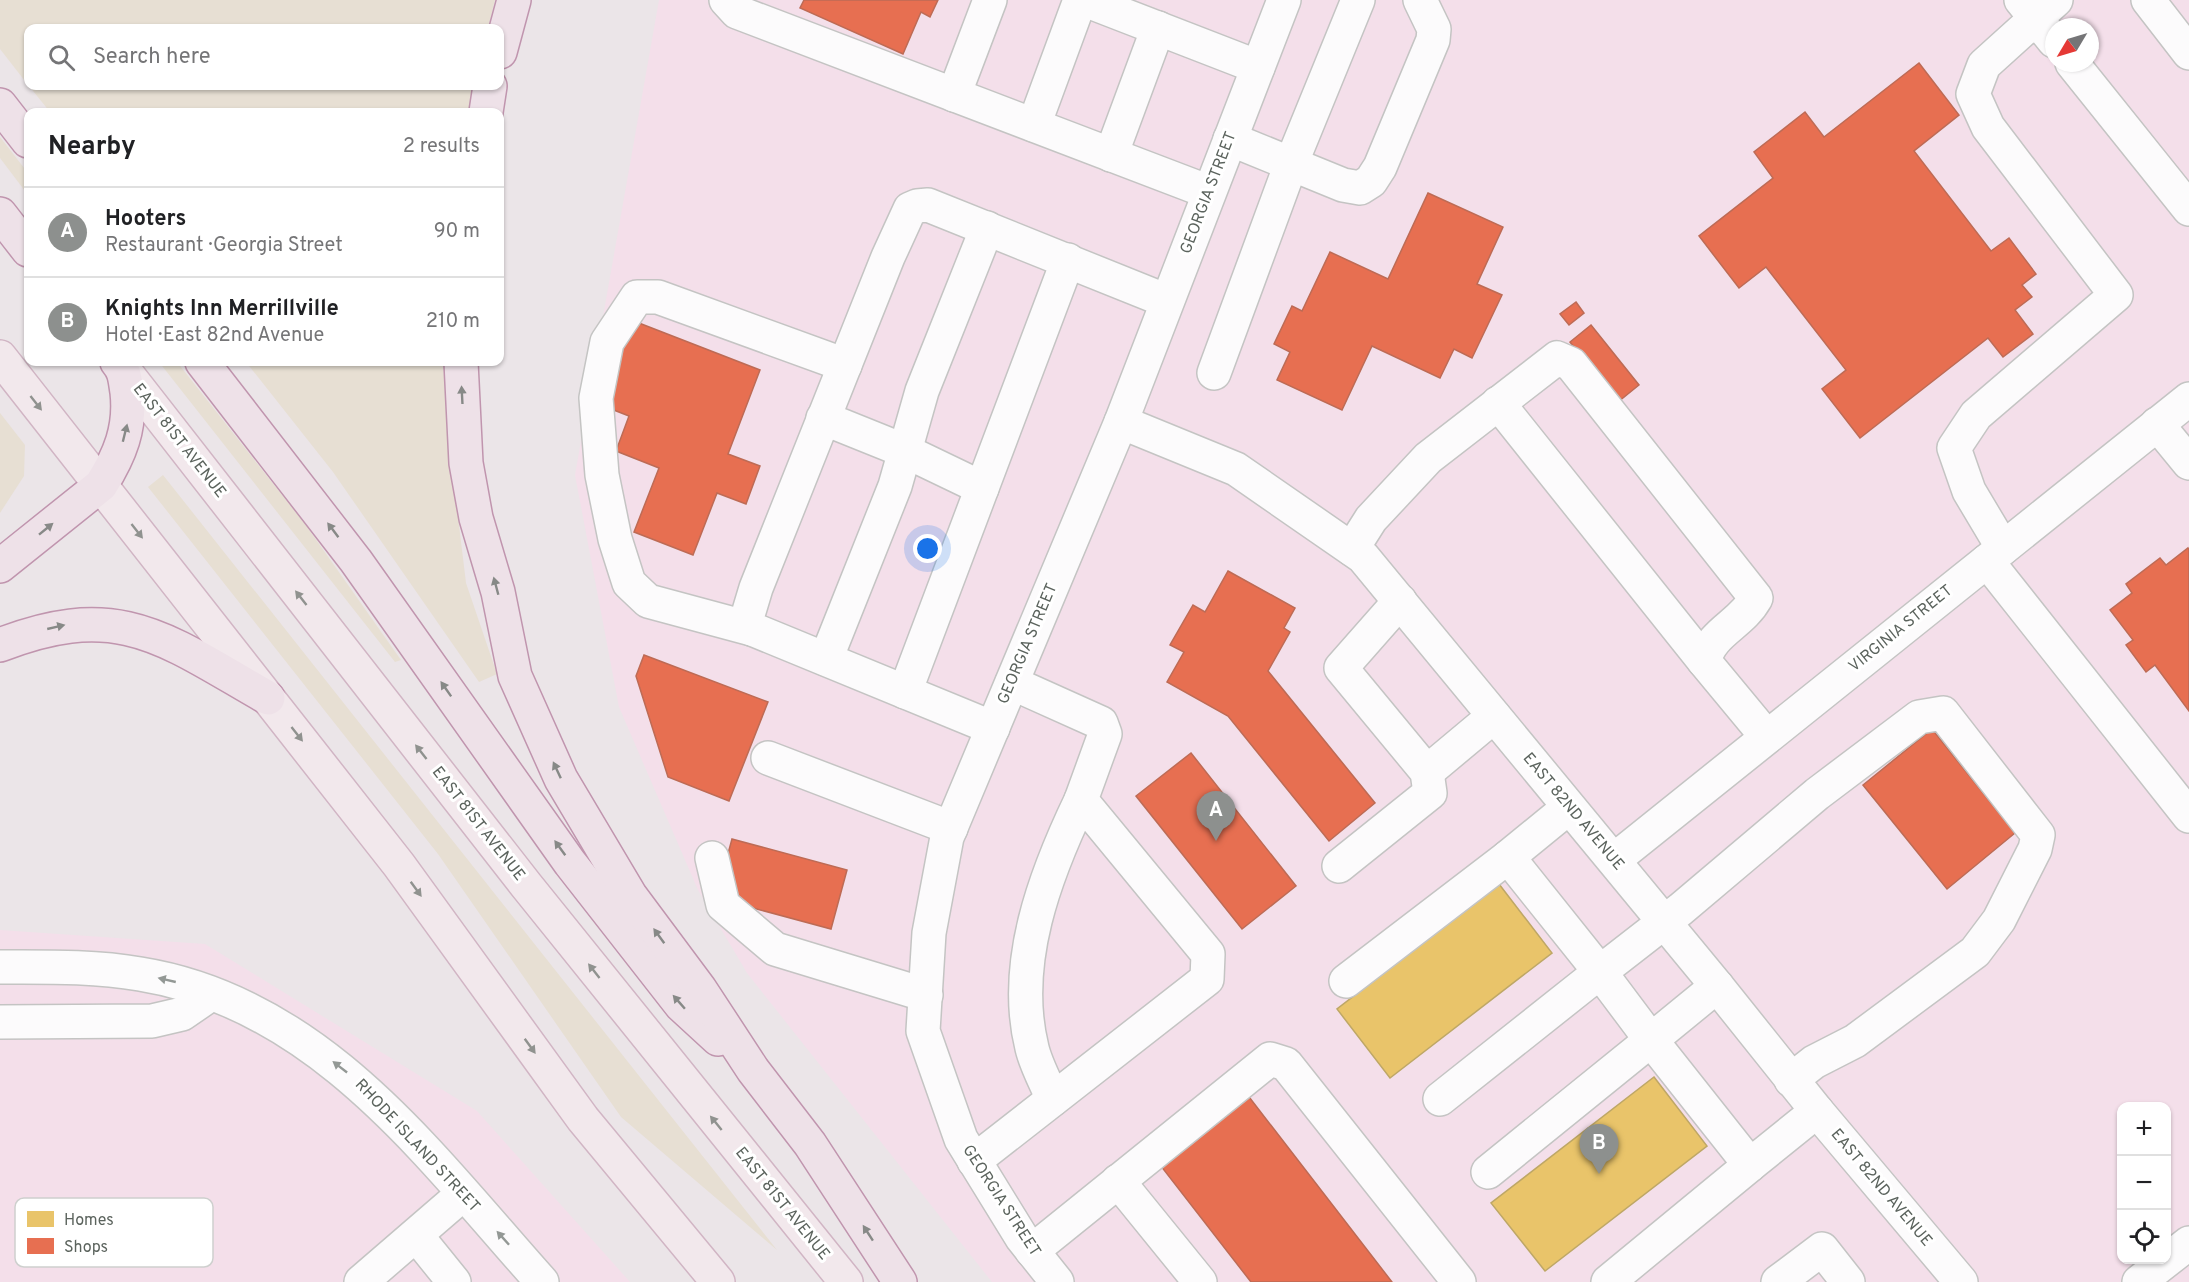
<!DOCTYPE html>
<html lang="en">
<head>
<meta charset="utf-8">
<style>
  :root { --surface:#fff; --page:#f6f6f6; --text:#202124; --muted:#757577; --line:#e0e0e0; --accent:#8d908e }
  body { margin:0; font-family:Overpass,sans-serif; background:var(--page); color:var(--text) }
  .controls { position:absolute; right:18px; bottom:18px; display:grid; overflow:hidden; border-radius:12px; box-shadow:0 2px 4px #0004 }
  .controls button { width:54px; height:54px; display:grid; place-items:center; padding:0; border:0; border-bottom:2px solid var(--line); background:var(--surface); color:var(--text); font:30px sans-serif }
  .compass { position:absolute; left:2045px; top:18px; width:54px; height:54px; border-radius:50%; background:var(--surface); box-shadow:0 2px 4px #0004; rotate:232deg }
  .you { position:absolute; left:928px; top:549px; width:21px; height:21px; margin:-15px; border:4px solid #fff; border-radius:50%; background:#1a73e8; box-shadow:0 0 0 9px #1a73e833 }
  .badge { display:grid; place-items:center; width:39px; height:39px; border-radius:50%; background:var(--accent); color:#fff; font-size:20px; font-weight:700 }
  .pin { position:absolute; translate:-50% -50px; filter:drop-shadow(0 2px 3px #0008) }
  .pin::after { content:''; position:absolute; top:32px; width:21px; height:18px; background:inherit; clip-path:polygon(0 0,100% 0,50% 100%) }
  .list { margin:0; padding:0; list-style:none }
  h2 { display:flex; justify-content:space-between; align-items:center; height:78px; margin:0; padding:0 24px; font-size:26px }
  h2 small { font-size:20px; font-weight:400; color:var(--muted) }
  .list li { display:grid; grid-template-columns:39px 1fr auto; gap:18px; align-items:center; box-sizing:border-box; height:90px; padding:0 24px; border-top:2px solid var(--line) }
  .list b { display:block; font-size:22px; white-space:nowrap }
  .list p { margin:0; font-size:20px; white-space:nowrap; color:var(--muted) }
  .list em { font-size:20px; font-style:normal; color:var(--muted) }
  .icon { flex:none; width:33px; height:33px; fill:none; stroke:currentColor; stroke-width:2; stroke-linecap:round; stroke-linejoin:round }
  .map { position:relative; flex:none; width:2189px; height:1282px; overflow:hidden }
  .search { position:absolute; background:var(--surface); box-shadow:0 2px 4px #0004; left:24px; top:24px; width:480px; height:66px; display:flex; align-items:center; gap:15px; box-sizing:border-box; padding:0 21px; border-radius:12px; color:var(--muted); font-size:22px }
  .panel { position:absolute; background:var(--surface); box-shadow:0 2px 4px #0004; left:24px; top:108px; width:480px; height:258px; border-radius:12px }
  .map>svg:first-child { display:block }
  .commercial { fill:#f4dfea; fill-rule:evenodd }
  .green { fill:#e7dfd3 }
  .homes { fill:#e9c46a; stroke:#bea766; stroke-width:1.5 }
  .shops { fill:#e76f51; stroke:#bd6b55; stroke-width:1.5 }
  .lines { fill:none; stroke-linecap:round; stroke-linejoin:round }
  .minor-casing { stroke:#c4c4c3; stroke-width:36 }
  .major-casing { stroke:#d1b5c4; stroke-width:36 }
  .highway-casing { stroke:#c095ae; stroke-width:36 }
  .minor { stroke:#fcfbfc; stroke-width:33 }
  .major { stroke:#f2e8ec; stroke-width:33 }
  .highway { stroke:#eee1e8; stroke-width:33 }
  .oneway { fill:#878987 }
  .oneway2 { fill:#90928f }
  .oneway3 { fill:#939895 }
  .labels { text-anchor:middle; dominant-baseline:central; stroke-width:6; stroke-linejoin:round; paint-order:stroke }
  .street-label { font-size:16px; fill:#5b635d; stroke:#fff }
  .key { fill:#fff; stroke:#ced0ce; stroke-width:1.5 }
  .key-label { font-size:16px; fill:#5b635d }
</style>
</head>
<body>
<div class="map">
<svg width="2189" height="1282" viewBox="0 0 2189 1282">
  <rect width="100%" height="100%" fill="#ebe5e8"/>
  <g class="commercial">
    <path d="M659 0H2189V1282H992L747 973 698 890 619 707 575 475ZM2054 27H2090V63H2054ZM2122 1106H2166V1260H2122Z"/>
    <polygon points="0,930 205,944 477,1111 630,1282 0,1282"/>
  </g>
  <g class="green">
    <polygon points="0,0 495,0 488,28 28,28 28,85 0,49"/>
    <polygon points="29,86 475,86 468,112 50,112"/>
    <polygon points="0,137 28,173 28,195 0,158"/>
    <polygon points="159,362 177,362 305,524 401,660 395,662"/>
    <polygon points="246,362 443,362 448,434 466,583 497,674 479,682 333,472"/>
    <polygon points="0,413 25,445 24,476 0,513"/>
    <polygon points="163,475 777,1250 621,1117 438,854 148,487"/>
  </g>
  <g class="homes">
    <polygon points="1499,884 1552,953 1390,1078 1337,1009"/>
    <polygon points="1654,1077 1707,1146 1545,1271 1491,1203"/>
  </g>
  <g class="shops">
    <polygon points="804,0 938,0 930,17 921,12 903,54 800,8"/>
    <polygon points="1919,63 1959,115 1914,151 1991,251 2009,238 2036,274 2022,285 2032,297 2015,310 2033,334 2003,357 1988,338 1860,438 1822,389 1846,370 1766,267 1739,288 1699,236 1773,178 1754,152 1805,112 1824,137"/>
    <polygon points="1428,193 1503,227 1477,284 1502,295 1472,358 1454,349 1440,378 1372,346 1342,410 1277,380 1290,352 1274,344 1292,306 1302,311 1330,252 1388,279"/>
    <polygon points="1576,302 1584,313 1569,325 1560,314"/>
    <polygon points="626,318 760,370 728,454 760,466 746,504 717,493 693,555 634,532 659,468 616,451 629,416 606,407"/>
    <polygon points="1591,325 1639,385 1618,402 1570,342"/>
    <polygon points="2188,548 2189,550 2189,711 2155,665 2146,672 2126,645 2133,640 2110,610 2132,593 2126,584 2160,558 2166,565"/>
    <polygon points="1228,571 1295,608 1284,628 1290,632 1268,671 1375,803 1329,841 1228,716 1167,682 1184,652 1170,645 1193,605 1205,612"/>
    <polygon points="644,655 768,702 729,801 668,777 636,676"/>
    <polygon points="1932,729 2015,833 1947,889 1863,785"/>
    <polygon points="1191,753 1296,886 1242,929 1136,796"/>
    <polygon points="732,839 847,870 831,929 716,898"/>
    <polygon points="1246,1093 1392,1282 1251,1282 1157,1161"/>
  </g>
  <g class="lines">
    <g class="minor-casing">
      <g id="minor">
        <polyline points="726,0 737,12 1209,192"/>
        <polyline points="1085,0 1258,67"/>
        <polyline points="2021,0 2054,41"/>
        <polyline points="2148,0 2189,53"/>
        <polyline points="2072,63 2189,209"/>
        <polyline points="954,95 990,0"/>
        <polyline points="1034,125 1080,0"/>
        <polyline points="1230,139 1343,185 1360,188 1371,181 1380,167 1433,40 1434,29 1420,0"/>
        <polyline points="1111,155 1158,28"/>
        <polyline points="1214,373 1291,164 1358,0"/>
        <polyline points="1498,403 1704,661"/>
        <polyline points="823,418 905,451 982,488"/>
        <polyline points="1121,422 1236,469 1363,557 1717,986 1817,1111 1961,1282"/>
        <polyline points="2157,424 2189,463"/>
        <polyline points="2003,548 1969,491 1954,448 1976,415 2116,295 1988,127 1973,94 1984,65 2056,0"/>
        <path d="M1352 549 1371 519 1428 458 1557 358 1571 364 1756 598C1741 625 1712 631 1704 661L1767 737"/>
        <polyline points="1987,561 2189,816"/>
        <polyline points="752,629 648,601 629,583 615,539 602,475 596,398 607,342 637,297 658,297 845,365"/>
        <polyline points="826,659 895,486 922,391 987,228"/>
        <polyline points="905,692 1068,260"/>
        <polyline points="993,728 752,629 747,618 756,588 888,257 910,209 917,206 928,205 1167,301"/>
        <polyline points="768,758 951,828"/>
        <polyline points="1427,772 1494,716"/>
        <polyline points="1568,808 1508,857 1600,972 1681,909 1817,794 1919,717 1943,713 2038,835 2035,849 1999,920 1975,952 1855,1041 1814,1062 1791,1080"/>
        <polyline points="712,858 723,905 775,949 926,995"/>
        <polyline points="1614,860 2189,399"/>
        <polyline points="1339,866 1430,793 1427,772 1341,668 1400,601"/>
        <path d="M0 967C47 967 94 966 140 974 320 1003 429 1156 542 1282"/>
        <polyline points="1346,981 1508,857"/>
        <polyline points="1717,986 1651,1040 1750,1165 1817,1111"/>
        <polyline points="0,1022 152,1021 182,1014 211,994"/>
        <path d="M1053 1099C1046 1083 1036 1065 1032 1048 1011 964 1045 875 1081 800"/>
        <polyline points="1440,1099 1600,972 1651,1040 1488,1172"/>
        <polyline points="974,1161 1207,979 1208,954 1081,800 1105,734 1101,723 1012,683"/>
        <polyline points="1118,1181 1200,1282"/>
        <polyline points="416,1235 454,1282"/>
        <polyline points="1032,1251 1270,1059 1286,1064 1459,1282"/>
        <polyline points="361,1282 463,1194"/>
        <polyline points="1057,1282 1022,1238 961,1139 923,1031 929,933 947,837 1121,422 1284,0"/>
        <polyline points="1608,1282 1750,1165"/>
        <polyline points="1778,1282 1822,1249 1848,1282"/>
        <polyline points="2139,1282 2189,1243"/>
      </g>
    </g>
    <g class="major-casing">
      <g id="major">
        <polyline points="0,357 399,865 583,1119 718,1282"/>
        <polyline points="124,370 526,885 846,1282"/>
      </g>
    </g>
    <g class="highway-casing">
      <g id="highway">
        <polyline points="500,52 514,0"/>
        <polyline points="0,105 28,141"/>
        <polyline points="486,112 490,86"/>
        <polyline points="0,214 28,250"/>
        <polyline points="202,362 356,561 570,863 681,1005 718,1039"/>
        <polyline points="461,362 466,463 476,518 498,592 515,676 561,779 630,895 700,989 753,1070 810,1144 900,1282"/>
        <path d="M0 566 101 485C120 455 131 428 127 392 125 380 125 371 117 362"/>
        <path d="M0 645C120 598 166 640 268 698"/>
      </g>
    </g>
    <use href="#minor" class="minor"/>
    <use href="#major" class="major"/>
    <use href="#highway" class="highway"/>
  </g>
  <defs><path id="oneway-solid" d="M-6-.8H1V-3.2L6.5 0L1 3.2V.8H-6Z" transform="scale(1.5)"/></defs>
  <g class="oneway">
    <use href="#oneway-solid" transform="translate(462 395) rotate(-93)"/>
    <use href="#oneway-solid" transform="translate(125 433) rotate(-76)"/>
    <use href="#oneway-solid" transform="translate(46 529) rotate(-39)"/>
    <use href="#oneway-solid" transform="translate(333 530) rotate(-127)"/>
    <use href="#oneway-solid" transform="translate(496 586) rotate(-105)"/>
    <use href="#oneway-solid" transform="translate(56 627) rotate(-13)"/>
    <use href="#oneway-solid" transform="translate(446 689) rotate(-125)"/>
    <use href="#oneway-solid" transform="translate(557 770) rotate(-115)"/>
    <use href="#oneway-solid" transform="translate(560 848) rotate(-126)"/>
    <use href="#oneway-solid" transform="translate(659 936) rotate(-126)"/>
    <use href="#oneway-solid" transform="translate(679 1002) rotate(-131)"/>
    <use href="#oneway-solid" transform="translate(868 1233) rotate(-123)"/>
  </g>
  <g class="oneway2">
    <use href="#oneway-solid" transform="translate(36 403) rotate(52)"/>
    <use href="#oneway-solid" transform="translate(137 531) rotate(52)"/>
    <use href="#oneway-solid" transform="translate(301 598) rotate(-128)"/>
    <use href="#oneway-solid" transform="translate(297 734) rotate(52)"/>
    <use href="#oneway-solid" transform="translate(421 752) rotate(-128)"/>
    <use href="#oneway-solid" transform="translate(416 889) rotate(54)"/>
    <use href="#oneway-solid" transform="translate(594 971) rotate(-128)"/>
    <use href="#oneway-solid" transform="translate(530 1046) rotate(54)"/>
    <use href="#oneway-solid" transform="translate(716 1123) rotate(-129)"/>
  </g>
  <g class="oneway3">
    <use href="#oneway-solid" transform="translate(167 980) rotate(-167)"/>
    <use href="#oneway-solid" transform="translate(340 1067) rotate(-142)"/>
    <use href="#oneway-solid" transform="translate(503 1238) rotate(-132)"/>
  </g>
  <g class="labels">
    <g class="street-label">
      <text transform="translate(1209 193) rotate(-69)">GEORGIA STREET</text>
      <text transform="translate(179 441) rotate(52)">EAST 81ST AVENUE</text>
      <text transform="translate(1901 629) rotate(-39)">VIRGINIA STREET</text>
      <text transform="translate(1028 644) rotate(-67)">GEORGIA STREET</text>
      <text transform="translate(1573 812) rotate(50)">EAST 82ND AVENUE</text>
      <text transform="translate(478 824) rotate(52)">EAST 81ST AVENUE</text>
      <text transform="translate(417 1146) rotate(47)">RHODE ISLAND STREET</text>
      <text transform="translate(1881 1188) rotate(50)">EAST 82ND AVENUE</text>
      <text transform="translate(1001 1201) rotate(57)">GEORGIA STREET</text>
      <text transform="translate(782 1204) rotate(51)">EAST 81ST AVENUE</text>
    </g>
  </g>
  <rect x="15" y="1198" width="198" height="69" rx="9" class="key"/>
  <rect x="27" y="1211" width="27" height="16" fill="#e9c46a"/>
  <rect x="27" y="1238" width="27" height="16" fill="#e76f51"/>
  <g class="key-label">
    <text x="64" y="1225">Homes</text>
    <text x="64" y="1252">Shops</text>
  </g>
</svg>
<div class="controls">
<button>+</button>
<button>−</button>
<button><svg class="icon" aria-label="locate" viewBox="0 0 24 24"><circle cx="12" cy="12" r="6"/><path d="M12 2v4M12 18v4M2 12h4M18 12h4"/></svg></button>
</div>
<svg class="compass" viewBox="-18 -18 36 36"><path d="M0-13l5 13h-10z" fill="#e53935"/><path d="M0 13l5-13h-10z" fill="#757577"/></svg>
<div class="you"></div>
<div class="pin badge" style="left:1216px;top:841px">A</div>
<div class="pin badge" style="left:1599px;top:1174px">B</div>
<div class="search"><svg class="icon" aria-label="search" viewBox="0 0 24 24"><circle cx="10" cy="10" r="6"/><path d="M15 15l6 6"/></svg>Search here</div>
<section class="panel">
<h2>Nearby<small>2 results</small></h2>
<ul class="list">
<li><span class="badge">A</span><div><b>Hooters</b><p>Restaurant · Georgia Street</p></div><em>90 m</em></li>
<li><span class="badge">B</span><div><b>Knights Inn Merrillville</b><p>Hotel · East 82nd Avenue</p></div><em>210 m</em></li>
</ul>
</section>
</div>
</body>
</html>
